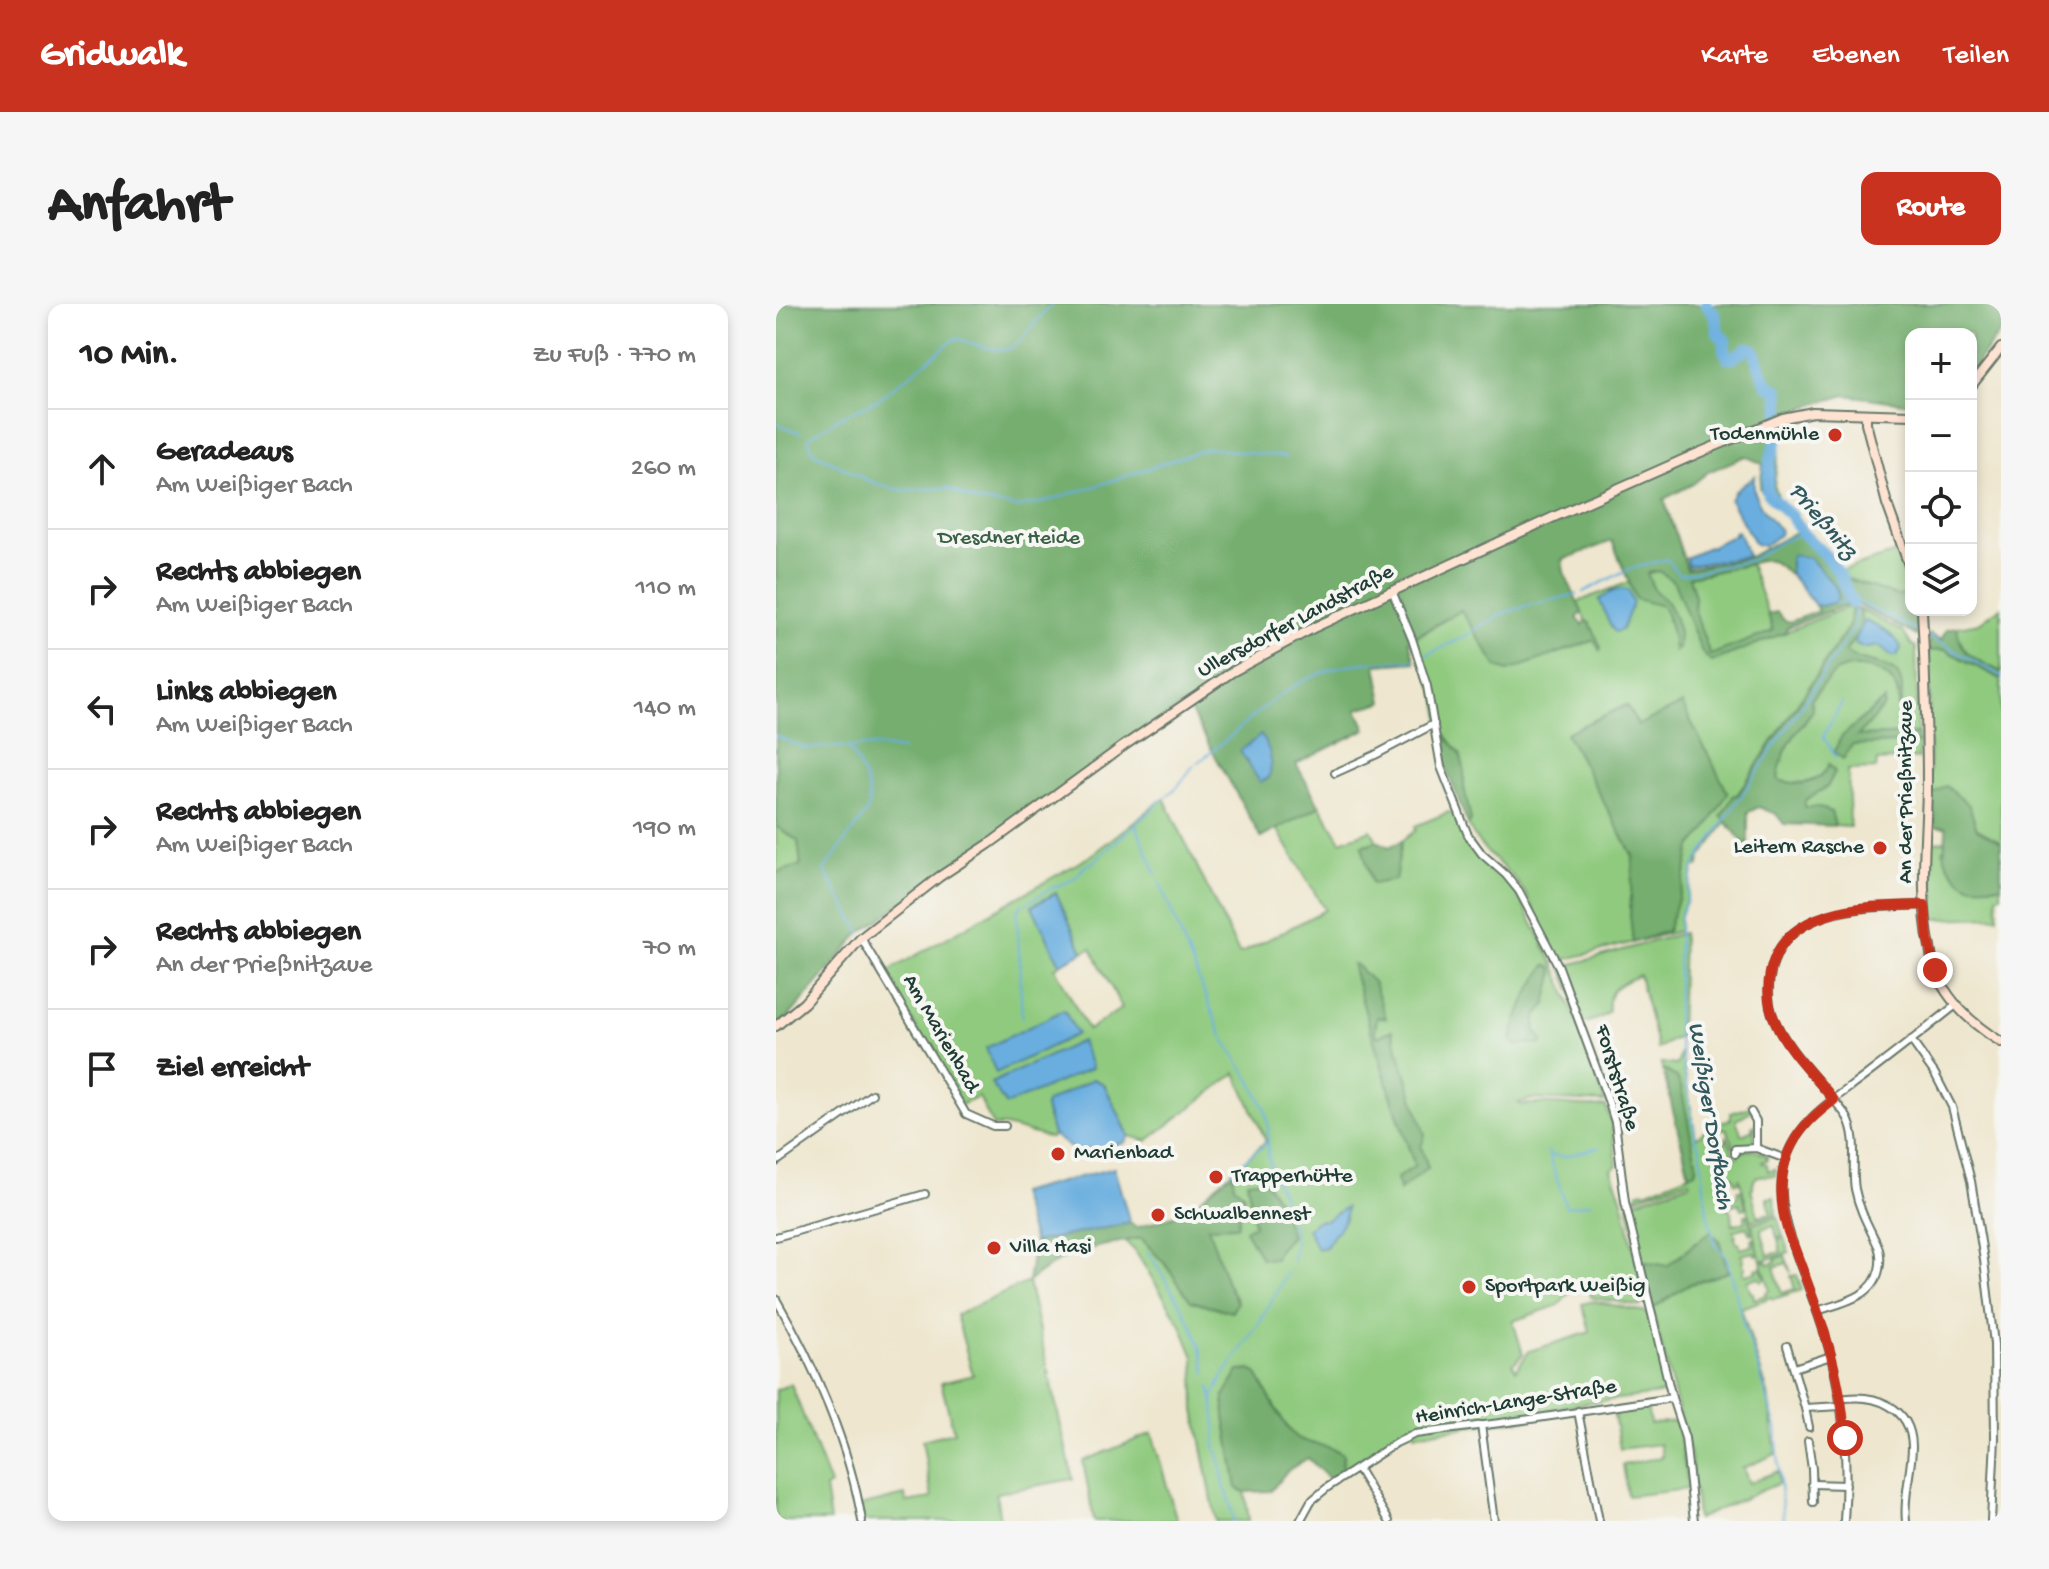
<!DOCTYPE html>
<html lang="de">
<head>
<meta charset="utf-8">
<style>
  :root { --surface:#fff; --page:#f6f6f6; --text:#222; --muted:#767676; --line:#e0e0e0; --accent:#c8321e }
  body { margin:0; font-family:"Gochi Hand",sans-serif; background:var(--page); color:var(--text) }
  .controls { position:absolute; right:24px; top:24px; display:grid; overflow:hidden; border-radius:16px; box-shadow:0 4px 12px #0003 }
  .controls button { width:72px; height:72px; display:grid; place-items:center; padding:0; border:0; border-bottom:2px solid var(--line); background:var(--surface); color:var(--text); font:40px sans-serif }
  .stop { position:absolute; width:24px; height:24px; margin:-18px; border:6px solid #c8321e; border-radius:50%; background:#fff }
  .stop.end { background:#c8321e; border-color:#fff; box-shadow:0 2px 8px #0008 }
  .list { margin:0; padding:0; list-style:none }
  h2 { display:flex; justify-content:space-between; align-items:center; height:104px; margin:0; padding:0 32px; font-size:34px }
  h2 small { font-size:26px; font-weight:400; color:var(--muted) }
  .list li { display:grid; grid-template-columns:52px 1fr auto; gap:24px; align-items:center; box-sizing:border-box; height:120px; padding:0 32px; border-top:2px solid var(--line) }
  .list b { display:block; font-size:30px; white-space:nowrap }
  .list p { margin:0; font-size:26px; white-space:nowrap; color:var(--muted) }
  .list em { font-size:26px; font-style:normal; color:var(--muted) }
  .icon { flex:none; width:44px; height:44px; fill:none; stroke:currentColor; stroke-width:2; stroke-linecap:round; stroke-linejoin:round }
  .map { position:relative; flex:none; width:1225px; height:1217px; overflow:hidden; border-radius:16px }
  header { display:flex; align-items:center; gap:48px; box-sizing:border-box; height:112px; padding:0 40px; background:var(--accent); color:#fff }
  header strong { font-size:38px }
  nav { display:flex; gap:44px; margin-inline-start:auto; font-size:28px }
  .intro { display:flex; align-items:center; justify-content:space-between; box-sizing:border-box; height:192px; padding:0 48px }
  h1 { margin:0; font-size:56px }
  .button { padding:20px 36px; border-radius:16px; background:var(--accent); color:#fff; font-size:28px; font-weight:700 }
  main { display:flex; gap:48px; padding:0 48px }
  aside { flex:1; background:var(--surface); border-radius:16px; box-shadow:0 4px 12px #0003 }
  .map>svg:first-child { display:block }
  .green { fill:#90ca7f; stroke:#58845a; stroke-width:2; fill-rule:evenodd }
  .forest { fill:#74ae6e; stroke:#4a7651; stroke-width:2; fill-rule:evenodd }
  .water { fill:#69aedf; stroke:#44768a; stroke-width:2 }
  .lines { fill:none; stroke-linecap:round; stroke-linejoin:round }
  .stream { stroke:#69aedf; stroke-width:2 }
  .river { stroke:#69aedf; stroke-width:12 }
  .street-casing { stroke:#67786a; stroke-width:10 }
  .secondary-casing { stroke:#67786a; stroke-width:12 }
  .street { stroke:#fff; stroke-width:6 }
  .secondary { stroke:#fee3d2; stroke-width:8 }
  .route { stroke:#c8321e; stroke-width:10 }
  .poi-dot { fill:#c8321e; stroke:#f6f6f2; stroke-width:3 }
  .labels { text-anchor:middle; dominant-baseline:central; stroke-width:8; stroke-linejoin:round; paint-order:stroke }
  .poi-label { font-size:22px; fill:#1f3d34; stroke:#f6f6f2; text-anchor:start }
  .park-label { font-size:22px; fill:#3b6047; stroke:#f6f6f2 }
  .street-label { font-size:22px; fill:#1f3d34; stroke:#f6f6f2 }
  .water-label { font-size:24px; font-style:italic; fill:#32595f; stroke:#f6f6f2 }
</style>
</head>
<body>
<header>
<strong>Gridwalk</strong>
<nav><a>Karte</a><a>Ebenen</a><a>Teilen</a></nav>
</header>
<div class="intro"><h1>Anfahrt</h1><a class="button">Route</a></div>
<main>
<aside>
<h2>10 Min.<small>Zu Fuß · 770 m</small></h2>
<ul class="list">
<li><svg class="icon" aria-label="ahead" viewBox="0 0 24 24"><path d="M12 20V5M6 11l6-6 6 6"/></svg><div><b>Geradeaus</b><p>Am Weißiger Bach</p></div><em>260 m</em></li>
<li><svg class="icon" aria-label="right" viewBox="0 0 24 24"><path d="M7 20v-9h11M14 6l5 5-5 5"/></svg><div><b>Rechts abbiegen</b><p>Am Weißiger Bach</p></div><em>110 m</em></li>
<li><svg class="icon" aria-label="left" viewBox="0 0 24 24"><path d="M17 20v-9H6M10 6l-5 5 5 5"/></svg><div><b>Links abbiegen</b><p>Am Weißiger Bach</p></div><em>140 m</em></li>
<li><svg class="icon" aria-label="right" viewBox="0 0 24 24"><path d="M7 20v-9h11M14 6l5 5-5 5"/></svg><div><b>Rechts abbiegen</b><p>Am Weißiger Bach</p></div><em>190 m</em></li>
<li><svg class="icon" aria-label="right" viewBox="0 0 24 24"><path d="M7 20v-9h11M14 6l5 5-5 5"/></svg><div><b>Rechts abbiegen</b><p>An der Prießnitzaue</p></div><em>70 m</em></li>
<li><svg class="icon" aria-label="arrive" viewBox="0 0 24 24"><path d="M6 21V4h12l-3 4 3 4H6"/></svg><div><b>Ziel erreicht</b></div></li>
</ul>
</aside>
<div class="map">
<svg width="1225" height="1217" viewBox="0 0 1225 1217">
  <rect width="100%" height="100%" fill="#f6f6f2"/>
  <filter id="ink" filterUnits="userSpaceOnUse"><feTurbulence type="fractalNoise" baseFrequency=".0125" numOctaves="2"/><feDisplacementMap in="SourceGraphic" scale="16" xChannelSelector="R" yChannelSelector="G"/><feConvolveMatrix kernelMatrix="1 2 1 2 8 2 1 2 1" color-interpolation-filters="sRGB"/></filter>
  <filter id="wash" filterUnits="userSpaceOnUse"><feTurbulence type="fractalNoise" baseFrequency=".006" numOctaves="4" result="noise"/><feDisplacementMap in="SourceGraphic" scale="32" xChannelSelector="R" yChannelSelector="G"/><feGaussianBlur stdDeviation="1.8" result="paint"/><feColorMatrix in="noise" values="0 0 0 0 0 0 0 0 0 0 0 0 0 0 0 0 0 1.4 0 .05"/><feComposite in="paint" operator="in"/></filter>
  <g filter="url(#wash)">
    <rect width="100%" height="100%" fill="#eee6ce"/>
    <g class="green">
      <polygon points="1123,248 1135,280 1135,290 1121,292 1069,274 1060,268"/>
      <polygon points="974,260 998,327 934,352 918,305 919,293 913,273"/>
      <path d="M884 267 898 278 926 348 935 358 1069 304H1076L1073 322 961 491 945 512 951 517 925 553 922 563H918L910 598 904 611 903 627 783 657C771 633 760 605 745 583 729 560 703 548 692 520L695 516 688 484V465L684 449 666 427 661 395 639 334 686 306 721 363 732 367 819 336 823 345 814 320 810 317 801 298 853 278 860 295 886 301C894 316 897 329 898 346L902 344 891 298 878 286 870 269ZM850 401 929 527 915 543 906 584 891 627 860 636 854 611 857 552 791 429Z"/>
      <path d="M1225 303V368C1201 355 1184 353 1181 323L1203 319Z"/>
      <path d="M1085 306 1127 328 1136 341 1140 343 1142 430 1081 432 1085 426 1087 412 1076 441 1143 438V454L1101 457 1100 465 1072 466 1074 523 1059 522 1055 508 1043 503H1029V496L1051 483 1059 468 1053 461C1043 482 1022 480 1002 477 1003 448 1021 428 1037 406L1035 396C1041 389 1052 372 1060 368 1079 357 1112 364 1120 385 1123 390 1122 398 1122 404H1124C1134 351 1097 367 1069 348L1079 334 1081 340 1089 344 1103 342 1121 352 1125 344C1117 329 1104 324 1090 317L1085 324Z"/>
      <polygon points="1169,345 1225,375 1225,538 1201,525 1154,492 1153,347"/>
      <path d="M388 494 463 649 468 648 549 606 501 525 544 502 565 537 595 526 601 537 586 542 619 576 626 537 640 526 639 522 673 508H678L689 532 704 551 729 574 741 589 780 664 802 719 829 798 756 795 742 799 744 801C773 796 802 805 830 802L836 822 841 861 835 865 846 896 870 998 864 1002 814 993 811 981 796 986 783 1001 737 1017 747 1050 737 1060 740 1066 753 1047 814 1028 806 1000 818 997 869 1008 874 1013 891 1085 890 1089 802 1100 754 1109 755 1115 639 1130 636 1125 622 1130 566 1167 567 1150C553 1140 535 1142 520 1133 510 1127 488 1082 480 1069L448 1092 449 1112 461 1184 469 1188 473 1217H440L419 1106 418 1053 404 1019 359 947 349 937 365 934 389 960 415 997 456 1007 461 997 451 979 431 923 458 882 456 868 490 837 460 769 371 837 353 832 328 780 317 775 270 799 269 804 277 831 275 834 229 822H217L203 793 185 801 109 669 314 552ZM280 589 307 648 315 644 346 704 312 726 279 664 284 660 256 602ZM577 661 609 714 601 713 599 725 601 734 617 727 645 842 652 864 639 863C616 796 594 729 577 661Z"/>
      <polygon points="0,522 22,537 25,562 0,569"/>
      <polygon points="1171,537 1167,547 1193,582 1225,582 1225,591 1221,592 1222,613 1158,615 1157,538"/>
      <path d="M907 629 904 733 896 736 882 745 863 671C845 680 830 683 833 707 829 713 814 719 807 718L786 663Z"/>
      <path d="M905 747 920 834 934 822 955 815V809L974 803 978 805 960 816 966 831 977 826 976 823 979 821 978 838 973 841 958 842 951 825H945L937 831 938 839H949L951 833 956 844 957 853H962V847L979 846 991 852V856L987 857 986 859 991 860 992 867 1000 865 999 872C987 871 976 869 977 884L975 885 982 912 995 909 991 894 998 893 1000 911 975 917 963 873V878L960 879 957 872 944 876 949 896 962 893V886H965L970 904 966 905 963 899 950 903 955 908 956 921 969 918V911H972L976 929 974 930 970 923 957 927 960 932 958 933 961 939H963L964 945 976 942V935L978 934 982 951H979L978 948 965 951 968 957 966 958 969 964 967 968 969 971 981 968 980 965 985 963 989 975 985 977 982 973 971 977 975 989H977L978 995 991 991 990 988 994 986 986 959 991 957 992 960 1000 958 999 955 1009 952 1015 969 1011 959 998 963 1006 989 1019 985 1015 972 1021 971 1026 986 997 995 996 993 965 1004 992 1090 1000 1150 967 1164 973 1179 1002 1167 1003 1179 921 1215 915 1153 876 1005 912 981 952 968 943 936 918 939 901 956 891 962 865 957 852 900 914 879 913 876 859 894 863 888 872 887 919 868 905 782 893 768 887 766 885 759 900 761 902 759Z"/>
      <polygon points="1001,913 1007,932 1001,933 998,921 985,925 992,951 1005,948 1002,935 1008,934 1013,949 985,957 976,920"/>
      <polygon points="252,978 297,1175 220,1189 224,1217 86,1217 84,1202 129,1191 130,1198 156,1194 146,1136 178,1128 165,1079 197,1071 180,1011"/>
      <polygon points="15,1080 54,1181 49,1184 54,1217 0,1217 0,1086"/>
      <polygon points="871,1102 874,1120 899,1117 905,1139 912,1185 852,1192 847,1161 886,1153 884,1140 844,1145 837,1105"/>
      <polygon points="376,1129 401,1217 318,1217 307,1157"/>
    </g>
    <g class="forest">
      <path d="M0 0H1225V27L1195 67V30H1135V100L1070 91 1032 102 992 119 1006 121 998 181 1002 192 991 196 984 184 987 160 969 152 932 168 917 180 888 195 911 265 972 254 1023 226 1060 268 1069 274 1121 292 1135 290V306H1141V332L1084 302 1076 301 1066 302 1010 324 1011 328 935 358 926 348 898 278 884 267 871 269 878 286 891 298 897 309 903 328 902 345 898 347C897 330 894 316 886 302L860 295 836 237 786 256 788 268 806 308 801 314 807 321 810 317 814 319 825 343 824 346 818 336 732 367 721 363 685 306 633 336 639 358 600 361 607 398 581 405 590 425 520 460 544 502 485 534 410 399 83 630 11 715 0 722V569L25 561 22 537 0 522ZM1014 255 1046 302 1039 301 1042 307 1014 318 1008 316 1001 308 992 310 997 327 934 351 918 305 919 293 913 273 974 260 984 256H995L1014 270Z"/>
      <path d="M1076 304 1085 306V324L1069 348C1098 369 1135 349 1124 404H1122C1122 399 1123 391 1121 386 1112 364 1079 357 1060 368 1053 372 1041 389 1035 396L1037 406C1021 428 1003 448 1002 476 1022 482 1043 482 1053 460L1059 468 1051 483 1029 496V503H1043L1055 508 1059 522 1008 520 1000 510 983 503 972 508V544L945 512 958 491H962L1073 322Z"/>
      <path d="M1181 323C1184 353 1201 355 1225 368V375L1169 346 1153 347V330L1165 336 1171 325Z"/>
      <polygon points="1108,396 1108,402 1082,432 1142,430 1143,438 1076,441 1067,455 1058,448 1065,433"/>
      <polygon points="906,400 952,489 929,527 915,543 906,584 891,627 857,639 854,611 857,552 790,429 851,401 862,421"/>
      <polygon points="666,427 684,449 688,465 688,484 695,516 692,520 670,464"/>
      <path d="M1170 482 1193 501 1201 525 1225 538V582C1216 581 1200 584 1193 581 1188 580 1182 573 1178 569 1162 551 1171 544 1170 523H1158L1159 511 1154 509V492Z"/>
      <polygon points="601,537 613,543 626,537 619,576 596,580 586,542"/>
      <path d="M576 660 580 661 598 679 610 714 601 713 599 725 601 733 616 726 649 831 645 843 652 864 623 887 621 874 639 862C616 795 594 729 576 660Z"/>
      <path d="M770 661 776 663 778 668 770 700 760 714 759 725 767 737 764 741 752 739 740 742 735 737C743 704 751 689 770 661Z"/>
      <polygon points="887,766 901,773 905,782 921,862 919,868 913,870"/>
      <path d="M456 868 458 882 468 890 461 922 432 923 451 979 461 998 456 1008 415 997 389 960 365 934C342 938 312 944 290 953 276 959 264 969 252 978L258 938 354 919 360 924 410 908Z"/>
      <polygon points="488,875 504,900 515,932 502,946 499,955 485,954 469,926 478,921 471,877"/>
      <polygon points="934,928 943,936 952,968 912,981 876,1005 865,957 891,962"/>
      <path d="M474 1066 480 1069C488 1082 510 1127 520 1133 535 1142 553 1140 567 1150L566 1167 554 1176 532 1154 511 1167 495 1187 469 1188 461 1184 449 1112 448 1092 463 1067Z"/>
    </g>
    <g class="water">
      <path d="M979 172C973 192 990 211 1004 226L1003 231 988 242 979 240 954 196C959 183 969 180 979 172Z"/>
      <polygon points="962,227 972,252 912,262 910,254 934,242 936,243 937,241 959,231 958,228"/>
      <polygon points="1017,251 1034,254 1060,283 1062,291 1060,298 1046,302 1039,301 1014,270 1014,254"/>
      <path d="M844 285 852 286 857 299 846 326 839 328C830 319 830 307 823 296L835 288Z"/>
      <path d="M1089 317C1104 324 1117 329 1125 343L1121 352H1115L1103 342 1089 344 1080 340 1079 334Z"/>
      <path d="M485 431C495 446 497 457 493 474L484 478 464 447Z"/>
      <polygon points="280,589 307,648 284,660 256,602"/>
      <polygon points="288,706 301,730 220,769 210,744"/>
      <polygon points="305,737 316,764 230,801 215,779"/>
      <polygon points="317,775 328,780 353,832 348,839 300,848 277,831 269,804 270,799"/>
      <polygon points="338,864 354,919 258,938 243,889"/>
      <path d="M570 903 569 915 550 943 541 945C537 938 536 932 531 925L541 917 550 916Z"/>
    </g>
    <g class="lines">
      <g class="stream">
        <path d="M276 0C233 43 249 59 180 34L103 95 63 114 32 134 37 148 93 177 123 186 172 184 199 197 241 203 264 199 326 180 432 144 510 153"/>
        <polyline points="0,119 24,129"/>
        <polyline points="807,288 851,266 891,255 902,270 910,270 975,256 1006,237 1026,229"/>
        <polyline points="1060,298 1084,299 1144,328"/>
        <polyline points="1150,331 1225,372"/>
        <polyline points="646,353 688,333 713,317 717,317 721,312 750,302 801,290"/>
        <polyline points="0,432 28,444 100,442 126,446"/>
        <path d="M72 442C83 462 98 483 92 506L48 566 85 629"/>
        <polyline points="1060,453 1048,434 1048,431 1066,398"/>
        <path d="M421 459C469 425 502 379 563 363 585 357 615 358 638 356"/>
        <polyline points="390,493 402,482 418,461"/>
        <polyline points="359,519 380,570"/>
        <polyline points="383,577 446,732 475,777 489,806 492,822 492,852 499,875 509,897 516,921 519,937 517,957"/>
        <polyline points="251,599 274,585 298,575 309,562 316,559 387,495"/>
        <polyline points="246,713 241,607 247,600"/>
        <polyline points="772,847 790,903 815,899"/>
        <polyline points="774,851 787,853 823,843"/>
        <polyline points="455,867 492,838"/>
        <polyline points="372,948 405,1001 417,1024 426,1048 430,1069"/>
        <polyline points="434,1082 436,1092"/>
        <polyline points="458,1217 451,1187 448,1183 445,1160 439,1142 440,1124 437,1093 447,1072 484,1018 511,969"/>
        <polyline points="1007,1217 1000,1124 982,1062 967,1019 951,954 939,939 931,910 924,844 920,836 901,724 903,624 904,611 910,598 918,562 1078,324 1079,306"/>
      </g>
      <polyline class="river" points="930,0 939,11 942,29 949,36 948,46 952,54 957,54 971,44 977,45 991,81 1002,86 1004,105 1003,129 994,157 991,185 992,190 1015,212 1026,229 1049,251 1063,269 1076,299"/>
    </g>
  </g>
  <g filter="url(#ink)">
    <g class="lines">
      <g class="street-casing">
        <g id="street">
          <polyline points="616,287 636,335 651,382 665,463 692,531 706,550 730,571 743,587 783,663 833,799 839,818 849,898 896,1094 909,1134 918,1217"/>
          <polyline points="559,469 599,451 658,420"/>
          <polyline points="85,634 190,810 217,822 229,822"/>
          <polyline points="1135,736 1159,770 1176,803 1195,877 1208,956 1218,1040 1219,1134 1215,1217"/>
          <polyline points="975,808 980,817 980,844"/>
          <polyline points="959,850 959,845 980,844 1010,855"/>
          <polyline points="0,858 96,790"/>
          <polyline points="0,933 149,890"/>
          <path d="M0 995C38 1060 74 1143 86 1217"/>
          <path d="M1041 1007C1064 999 1097 994 1103 966 1105 957 1105 950 1102 942 1093 923 1083 906 1079 885 1075 863 1083 834 1071 813 1066 805 1058 797 1052 789 1035 768 1013 746 1001 721 992 705 991 685 995 668 1008 600 1096 603 1149 601"/>
          <polyline points="1011,1042 1029,1104 1033,1123"/>
          <polyline points="1018,1064 1055,1052"/>
          <path d="M1064 1095C1098 1089 1135 1102 1136 1142 1136 1167 1127 1192 1130 1217"/>
          <polyline points="1029,1104 1065,1102"/>
          <polyline points="802,1107 823,1217"/>
          <polyline points="705,1121 718,1217"/>
          <polyline points="1032,1137 1036,1165 1037,1198"/>
          <polyline points="582,1165 613,1217"/>
          <polyline points="1036,1180 1070,1181"/>
          <polyline points="524,1217 535,1197 552,1183 620,1139 639,1130 755,1115 896,1094"/>
          <path d="M1068 1217C1072 1162 1069 1107 1055 1053 1047 1020 1034 988 1022 955 1007 911 993 870 1024 828 1040 805 1067 789 1089 772 1119 749 1150 725 1180 701"/>
        </g>
      </g>
      <g class="secondary-casing">
        <g id="secondary">
          <polyline points="1195,82 1225,44"/>
          <polyline points="1090,111 1090,119 1111,200 1135,267"/>
          <path d="M1146 306C1149 365 1151 425 1151 484 1150 536 1143 592 1154 643 1155 651 1156 660 1159 667 1172 697 1197 721 1225 738"/>
          <polyline points="0,722 28,699 85,634 163,573 213,540 346,443 456,368 539,323 606,292 780,212 920,150 1007,114 1037,108 1135,111"/>
        </g>
      </g>
      <use href="#street" class="street"/>
      <use href="#secondary" class="secondary"/>
    </g>
  </g>
  <g class="lines" filter="url(#ink)">
    <path class="route" d="M1069 1134C1065 1062 1037 992 1011 925 1001 890 1003 851 1029 822 1037 812 1048 804 1058 796 1038 771 1011 746 999 717 992 702 991 685 994 669 1008 600 1095 602 1149 601L1152 635 1159 666"/>
  </g>
  <g class="poi-dot">
    <circle cx="1059" cy="131" r="8"/>
    <circle cx="1104" cy="544" r="8"/>
    <circle cx="282" cy="850" r="8"/>
    <circle cx="440" cy="873" r="8"/>
    <circle cx="382" cy="911" r="8"/>
    <circle cx="218" cy="944" r="8"/>
    <circle cx="693" cy="983" r="8"/>
  </g>
  <g class="labels">
    <g class="poi-label">
      <text x="1043" y="131" text-anchor="end">Todenmühle</text>
      <text x="1088" y="544" text-anchor="end">Leitern Rasche</text>
      <text x="298" y="850">Marienbad</text>
      <text x="456" y="873">Trapperhütte</text>
      <text x="398" y="911">Schwalbennest</text>
      <text x="234" y="944">Villa Hasi</text>
      <text x="709" y="983">Sportpark Weißig</text>
    </g>
    <g class="park-label">
      <text x="233" y="235">Dresdner Heide</text>
    </g>
    <g class="street-label">
      <text transform="translate(520 318) rotate(-28)">Ullersdorfer Landstraße</text>
      <text transform="translate(1131 488) rotate(-90)">An der Prießnitzaue</text>
      <text transform="translate(164 730) rotate(60)">Am Marienbad</text>
      <text transform="translate(840 774) rotate(73)">Forststraße</text>
      <text transform="translate(740 1099) rotate(-9)">Heinrich-Lange-Straße</text>
    </g>
    <g class="water-label">
      <text transform="translate(1046 218) rotate(50)">Prießnitz</text>
      <text transform="translate(933 812) rotate(81)">Weißiger Dorfbach</text>
    </g>
  </g>
</svg>
<div class="controls">
<button>+</button>
<button>−</button>
<button><svg class="icon" aria-label="locate" viewBox="0 0 24 24"><circle cx="12" cy="12" r="6"/><path d="M12 2v4M12 18v4M2 12h4M18 12h4"/></svg></button>
<button><svg class="icon" aria-label="layers" viewBox="0 0 24 24"><path d="M12 4l9 5-9 5-9-5zM3 14l9 5 9-5"/></svg></button>
</div>
<div class="stop" style="left:1069px;top:1134px"></div>
<div class="stop end" style="left:1159px;top:666px"></div>
</div>
</main>
</body>
</html>
